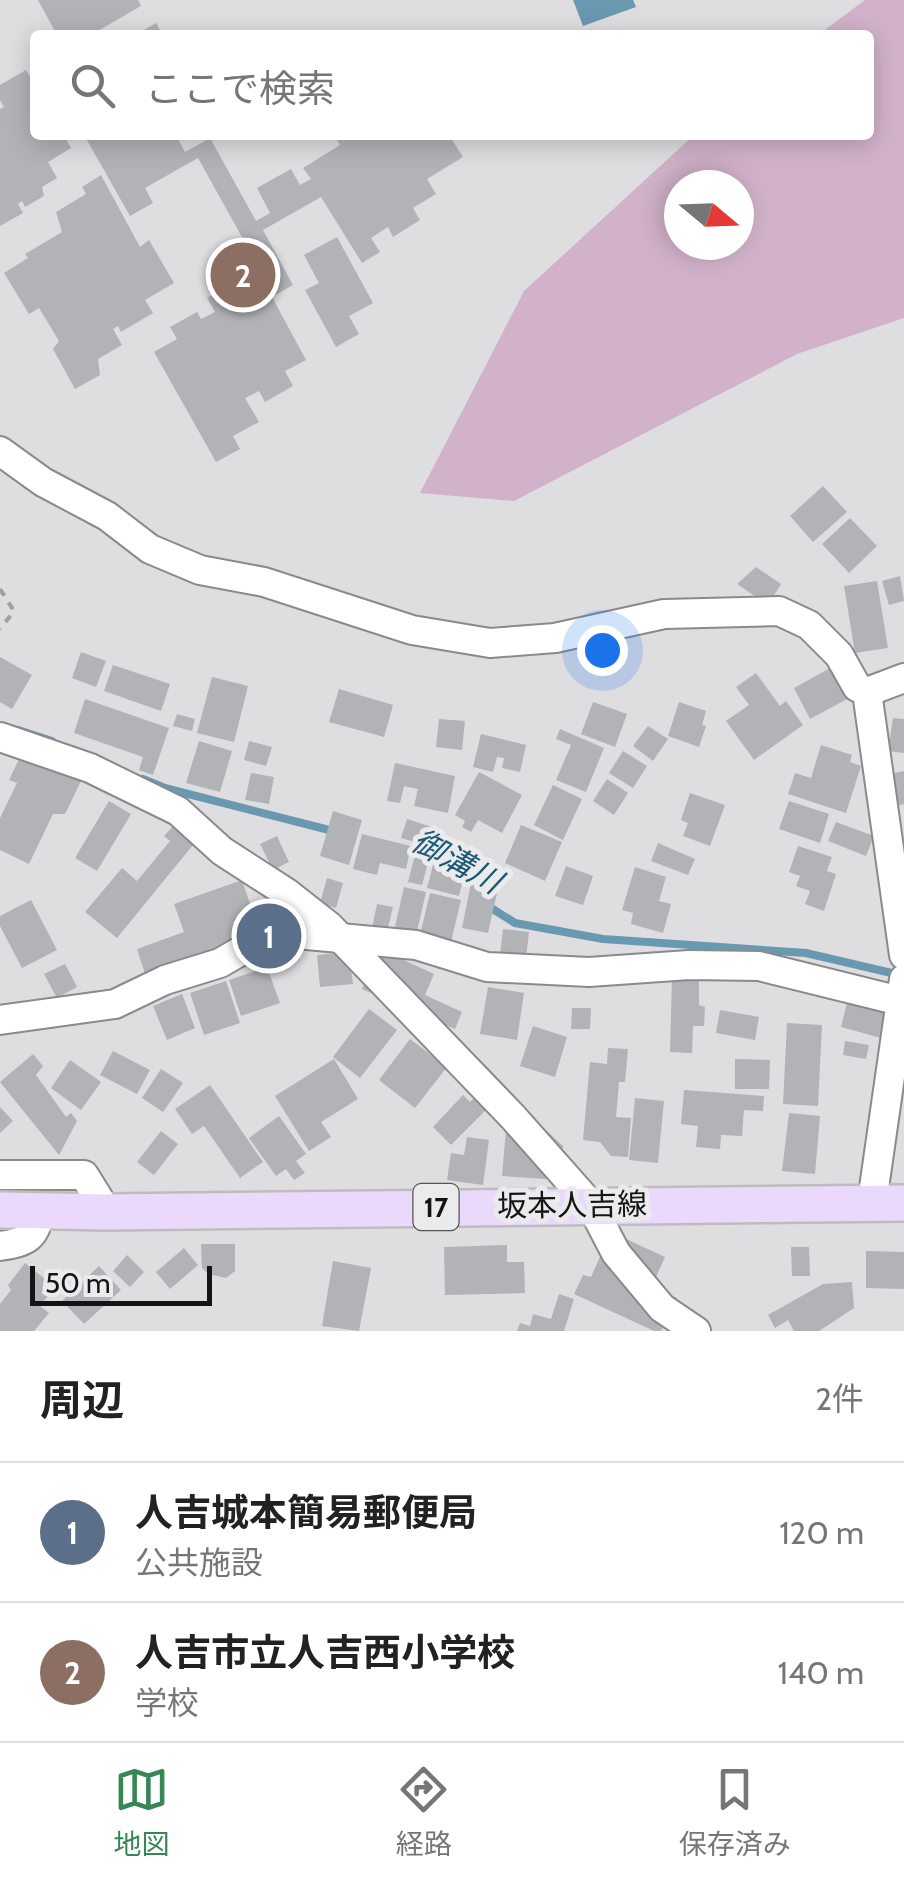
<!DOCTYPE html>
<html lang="ja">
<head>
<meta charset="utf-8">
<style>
  :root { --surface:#fff; --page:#f6f6f6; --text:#222; --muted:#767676; --line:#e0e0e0; --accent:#378656 }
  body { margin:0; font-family:Cabin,"Noto Sans JP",sans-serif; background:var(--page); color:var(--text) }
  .compass { position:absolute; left:664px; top:170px; width:90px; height:90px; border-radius:50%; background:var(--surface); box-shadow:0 5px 25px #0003; rotate:109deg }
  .scale { position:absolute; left:30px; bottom:25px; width:182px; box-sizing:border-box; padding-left:10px; border:5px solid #141415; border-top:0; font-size:28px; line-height:35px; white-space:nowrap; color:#141415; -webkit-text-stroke:8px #ebebee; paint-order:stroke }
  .you { position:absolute; left:602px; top:650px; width:35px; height:35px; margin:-25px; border:8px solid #fff; border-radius:50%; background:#1a73e8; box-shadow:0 0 0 15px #1a73e833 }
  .badge { display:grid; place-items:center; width:65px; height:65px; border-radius:50%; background:var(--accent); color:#fff; font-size:32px; font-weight:700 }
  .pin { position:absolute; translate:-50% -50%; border:5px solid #fff; box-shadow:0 2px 10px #0006 }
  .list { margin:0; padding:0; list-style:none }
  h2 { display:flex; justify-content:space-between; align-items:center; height:130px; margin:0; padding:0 40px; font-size:42px }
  h2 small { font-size:32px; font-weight:400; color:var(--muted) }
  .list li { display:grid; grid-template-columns:65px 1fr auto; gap:30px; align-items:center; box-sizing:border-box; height:140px; padding:0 40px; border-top:2px solid var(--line) }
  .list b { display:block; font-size:38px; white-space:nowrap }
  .list p { margin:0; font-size:32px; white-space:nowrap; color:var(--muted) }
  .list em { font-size:32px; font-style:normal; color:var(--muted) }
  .icon { flex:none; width:55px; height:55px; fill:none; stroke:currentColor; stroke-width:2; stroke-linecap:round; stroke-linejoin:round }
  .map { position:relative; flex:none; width:904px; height:1331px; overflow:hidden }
  .search { position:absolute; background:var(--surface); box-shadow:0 5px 25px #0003; left:30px; right:30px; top:30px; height:110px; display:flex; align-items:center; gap:25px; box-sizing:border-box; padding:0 35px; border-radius:10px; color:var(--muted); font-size:38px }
  .sheet { height:410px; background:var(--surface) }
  nav { display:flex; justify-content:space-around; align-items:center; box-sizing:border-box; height:140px; border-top:2px solid var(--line); background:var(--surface); font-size:28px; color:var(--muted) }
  nav a { display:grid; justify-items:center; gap:5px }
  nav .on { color:var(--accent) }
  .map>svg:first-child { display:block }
  .green { fill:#d1b2ca; fill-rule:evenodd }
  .water { fill:#6998b1 }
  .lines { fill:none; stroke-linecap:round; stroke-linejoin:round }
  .stream { stroke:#6998b1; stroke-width:8 }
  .building { fill:#b1b3b6 }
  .minor-casing { stroke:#8a8a8d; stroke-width:32 }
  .major-casing { stroke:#bdbdbd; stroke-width:40 }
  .path { stroke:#9f9fa2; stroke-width:4; stroke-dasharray:8 8; stroke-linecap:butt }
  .minor { stroke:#fff; stroke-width:28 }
  .major { stroke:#ebd9fb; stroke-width:35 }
  .labels { text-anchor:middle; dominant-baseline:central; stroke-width:10; stroke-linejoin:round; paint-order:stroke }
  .shield { fill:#ebebee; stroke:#545456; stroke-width:2.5 }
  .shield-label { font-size:28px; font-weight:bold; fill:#141415 }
  .street-label { font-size:30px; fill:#141415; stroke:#ebebee }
  .water-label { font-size:32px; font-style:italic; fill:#1c5973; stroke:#ebebee }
</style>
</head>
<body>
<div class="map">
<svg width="904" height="1331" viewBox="0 0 904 1331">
  <rect width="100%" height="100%" fill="#dedee1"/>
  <path class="green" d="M865 0H904V318L797 354 514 501 420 493 524 291 694 135H869V35H818ZM679 185H739V245H679Z"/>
  <polygon class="water" points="573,0 633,0 636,7 583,26"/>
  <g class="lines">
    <g class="stream">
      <polyline points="18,730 52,741"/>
      <polyline points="143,779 165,788 337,832"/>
      <polyline points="488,906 515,923 603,939 806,953 900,975"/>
    </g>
  </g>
  <g class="building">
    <polygon points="38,0 138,0 141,6 96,32 98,35 57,35"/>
    <polygon points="156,23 163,35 135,35"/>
    <polygon points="26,70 35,85 35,135 64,135 71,148 48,162 57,178 42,187 44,196 25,207 22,201 18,204 23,213 0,226 0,109 4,107 0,100 0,85"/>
    <polygon points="84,135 176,135 185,152 210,138 256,221 270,213 257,188 291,169 300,185 311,179 303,168 340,145 334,135 449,135 463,157 427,179 436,194 413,208 420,220 393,237 388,227 371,238 380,252 362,263 321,197 263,230 293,285 272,297 306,360 285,371 293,386 265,402 259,391 245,398 259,422 233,436 240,449 216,462 154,352 177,339 170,327 197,312 201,319 215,312 207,298 236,281 229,268 252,255 198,158 145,188 153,203 130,216"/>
    <polygon points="101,175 140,247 149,240 174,283 145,300 153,313 121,332 118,326 113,329 122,345 98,359 100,375 75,389 53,349 59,341 39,308 29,314 4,273 28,258 25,254 62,232 56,212 86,194 82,187"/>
    <polygon points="337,237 373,303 349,316 359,334 336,347 305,290 319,283 304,255"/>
    <polygon points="823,486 847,512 813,542 790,516"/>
    <polygon points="850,518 877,546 849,573 822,544"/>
    <polygon points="756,567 781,584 768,605 737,584"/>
    <polygon points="900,576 904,601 889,605 882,581"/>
    <polygon points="877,581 888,648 855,653 844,586"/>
    <polygon points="81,652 106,661 96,687 72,678"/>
    <polygon points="0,657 32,675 12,709 0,702"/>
    <polygon points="113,665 170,684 161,711 104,691"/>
    <polygon points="832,667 849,698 810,719 794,688"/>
    <polygon points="756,673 780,706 786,701 803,725 754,760 726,721 749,705 736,687"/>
    <polygon points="212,677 248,686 234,742 197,733"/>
    <polygon points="339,689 393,705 384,737 329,722"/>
    <polygon points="85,699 169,728 153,775 139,770 143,757 74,733"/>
    <polygon points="593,702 627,714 615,747 581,734"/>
    <polygon points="679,702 706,711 702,725 706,726 699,747 668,736"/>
    <polygon points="177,714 195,719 192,731 173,726"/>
    <polygon points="893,718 904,719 904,753 888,751"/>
    <polygon points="439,719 465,721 462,750 436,747"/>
    <polygon points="648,726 668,739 653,761 633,746"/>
    <polygon points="560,729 604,748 586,792 556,780 571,745 556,739"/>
    <polygon points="481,734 526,745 520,772 502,768 504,758 497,757 493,772 473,767"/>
    <polygon points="199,741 232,751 220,792 186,783"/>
    <polygon points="249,741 272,747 266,766 244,760"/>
    <polygon points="821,745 852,755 850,762 861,766 846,813 788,794 795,773 811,778"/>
    <polygon points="23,751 82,779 65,814 53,814 29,864 0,850 0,818 17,783 9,780"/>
    <polygon points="623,751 647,766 633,788 609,773"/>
    <polygon points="395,763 455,776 448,813 414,806 418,789 404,786 400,803 387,801"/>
    <polygon points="904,771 904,804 895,806 889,774"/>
    <polygon points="479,772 522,795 502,833 478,820 471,832 462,827 465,821 455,815"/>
    <polygon points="251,773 274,777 269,804 245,800"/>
    <polygon points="607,779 628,793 614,815 593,801"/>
    <polygon points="553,785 582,799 563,840 534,825"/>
    <polygon points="690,793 725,805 710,846 683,836 688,823 681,820"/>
    <polygon points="109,801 131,814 97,871 75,858"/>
    <polygon points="789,801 829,814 820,843 779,829"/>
    <polygon points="333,811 362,820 349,865 320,856"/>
    <polygon points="407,819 438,829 432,847 401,838"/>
    <polygon points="836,822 874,836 866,856 828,841"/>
    <polygon points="176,823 197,840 117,938 85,912 122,868 137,881 170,841 164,836"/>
    <polygon points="521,825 562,842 545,881 505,863"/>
    <polygon points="362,834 411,846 406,869 380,863 377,875 353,869"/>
    <polygon points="277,836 289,862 273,870 260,844"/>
    <polygon points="439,842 470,851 459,896 427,888"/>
    <polygon points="658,843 695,859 688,875 651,861"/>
    <polygon points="798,846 832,857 827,871 836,874 824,911 805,904 810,891 796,886 800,876 789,872"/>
    <polygon points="415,855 429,859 422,885 408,882"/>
    <polygon points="566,866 593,876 583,905 555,896"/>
    <polygon points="635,867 666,877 659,901 671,904 663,933 631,924 633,913 622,910"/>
    <polygon points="327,878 343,883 336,908 320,903"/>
    <polygon points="472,878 499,884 488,933 462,928"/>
    <polygon points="242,880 262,940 147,980 137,949 184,932 174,904"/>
    <polygon points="404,887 426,892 416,936 394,931"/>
    <polygon points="430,893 461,900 450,946 419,939"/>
    <polygon points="31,900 57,950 22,968 0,926 0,916"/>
    <polygon points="377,904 393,907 386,936 371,933"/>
    <polygon points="503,929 529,932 526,958 500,955"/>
    <polygon points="380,949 434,974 425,995 462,1012 455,1029 362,989"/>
    <polygon points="349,952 353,984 320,987 317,955"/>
    <polygon points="65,964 77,987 57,998 44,974"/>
    <polygon points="267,967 280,1003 241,1016 229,980"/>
    <polygon points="672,978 699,979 699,1005 705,1007 704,1026 693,1026 692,1053 670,1052"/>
    <polygon points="226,981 240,1023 204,1035 190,993"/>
    <polygon points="488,987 524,993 517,1040 480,1034"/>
    <polygon points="182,994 195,1028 167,1040 153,1006"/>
    <polygon points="849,995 890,1006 881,1038 841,1027"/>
    <polygon points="572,1008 591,1008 590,1029 571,1029"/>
    <polygon points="369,1009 397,1030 360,1078 333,1057"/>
    <polygon points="720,1010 759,1017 755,1040 716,1033"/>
    <polygon points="787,1023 822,1025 818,1106 783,1104"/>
    <polygon points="533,1026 567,1037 555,1077 520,1066"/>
    <polygon points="410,1039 447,1067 415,1108 379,1080"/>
    <polygon points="845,1041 869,1045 866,1059 843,1055"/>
    <polygon points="608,1048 628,1049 625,1082 619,1082 616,1117 631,1118 628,1157 611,1156 600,1142 583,1140 590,1062 607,1064"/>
    <polygon points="113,1051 150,1070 137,1094 100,1075"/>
    <polygon points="33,1054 43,1066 36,1075 66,1117 71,1113 77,1121 59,1155 0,1082"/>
    <polygon points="334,1059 358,1099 321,1122 331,1137 309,1151 275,1096"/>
    <polygon points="735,1059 770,1060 769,1089 735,1089"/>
    <polygon points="70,1060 101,1082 81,1110 51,1088"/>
    <polygon points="161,1069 183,1083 163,1112 142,1098"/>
    <polygon points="210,1085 263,1162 240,1178 204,1126 192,1134 175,1109"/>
    <polygon points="684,1090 764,1096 763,1111 744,1110 742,1136 721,1135 720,1149 696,1147 698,1126 681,1124"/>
    <polygon points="478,1094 490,1106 451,1145 433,1127 463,1095 470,1102"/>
    <polygon points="635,1098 664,1101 658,1163 629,1160"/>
    <polygon points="0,1107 13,1121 0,1133"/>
    <polygon points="789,1113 820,1116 815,1174 782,1171"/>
    <polygon points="279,1116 306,1154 296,1161 305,1173 294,1180 286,1169 276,1176 249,1138"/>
    <polygon points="507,1118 535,1120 563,1146 560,1180 502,1176"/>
    <polygon points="161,1131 178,1144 154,1175 137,1162"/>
    <polygon points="467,1137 489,1140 483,1185 447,1180 451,1153 464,1155"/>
    <polygon points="611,1232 665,1257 652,1286 677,1298 661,1331 654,1331 574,1294 583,1275 591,1277"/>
    <polygon points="201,1244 235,1244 235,1271 226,1278 208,1274 202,1268"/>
    <polygon points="507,1245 507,1262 524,1262 525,1293 445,1295 444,1247"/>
    <polygon points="791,1247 809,1247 810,1276 792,1276"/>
    <polygon points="184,1248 198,1265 170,1289 156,1272"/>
    <polygon points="866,1251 904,1252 904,1289 866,1288"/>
    <polygon points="127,1255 144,1272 130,1287 113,1271"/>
    <polygon points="333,1261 371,1268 359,1331 322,1326"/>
    <polygon points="25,1263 55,1287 40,1306 49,1313 34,1331 0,1331 0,1304 11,1290 8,1285"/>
    <polygon points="99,1266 121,1290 84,1324 62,1301"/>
    <polygon points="852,1282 854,1308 819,1331 794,1331 788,1320 775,1328 768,1315 823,1284"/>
    <polygon points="559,1294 574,1299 564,1331 517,1331 520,1323 530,1326 533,1314 551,1319"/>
  </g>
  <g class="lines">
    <g class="minor-casing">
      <g id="minor">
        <polyline points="0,451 43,482 107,516 150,549 200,570 264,582 412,630 490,643 555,638 664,614 779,611 809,625 839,655 857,687 867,692 904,955"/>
        <polyline points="867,692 904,678"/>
        <polyline points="0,737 90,768 178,811 222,851 287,893 329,926 513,1117 591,1205 616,1253 662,1308 696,1331"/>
        <polyline points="0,1020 115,1004 165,980 220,963 253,944 296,934 416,945 487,967 589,972 689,965 759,966 904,1002"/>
        <polyline points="0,1175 84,1175 107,1212"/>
        <polyline points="872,1202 904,979"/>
        <path d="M0 1246C27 1242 36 1238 40 1210"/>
      </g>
    </g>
    <g class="major-casing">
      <polyline id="major" points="0,1210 107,1212 904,1203"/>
    </g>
    <polyline class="path" points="0,589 14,611 0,629"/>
    <use href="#minor" class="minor"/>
    <use href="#major" class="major"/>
  </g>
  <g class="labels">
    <rect class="shield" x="413.5" y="1184" width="45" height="46" rx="8"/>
    <g class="shield-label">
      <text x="436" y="1207">17</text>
    </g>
    <g class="street-label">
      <text transform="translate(572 1205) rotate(-1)">坂本人吉線</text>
    </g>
    <g class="water-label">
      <text transform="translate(457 861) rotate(29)">御溝川</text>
    </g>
  </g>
</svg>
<svg class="compass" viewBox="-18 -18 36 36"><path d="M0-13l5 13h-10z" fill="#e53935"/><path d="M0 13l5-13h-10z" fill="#767676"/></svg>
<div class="scale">50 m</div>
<div class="you"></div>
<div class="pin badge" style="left:269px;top:936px;background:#5c6f8a">1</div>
<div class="pin badge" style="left:243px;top:275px;background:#8d6e63">2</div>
<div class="search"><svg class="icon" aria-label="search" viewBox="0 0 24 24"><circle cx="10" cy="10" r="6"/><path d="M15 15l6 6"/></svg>ここで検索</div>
</div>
<section class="sheet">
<h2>周辺<small>2件</small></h2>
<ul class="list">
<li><span class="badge" style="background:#5c6f8a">1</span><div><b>人吉城本簡易郵便局</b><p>公共施設</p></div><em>120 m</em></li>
<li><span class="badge" style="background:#8d6e63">2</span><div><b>人吉市立人吉西小学校</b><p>学校</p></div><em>140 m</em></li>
</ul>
</section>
<nav>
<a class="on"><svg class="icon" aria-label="map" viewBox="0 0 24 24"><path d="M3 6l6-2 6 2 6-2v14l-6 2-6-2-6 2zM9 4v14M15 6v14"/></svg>地図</a>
<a><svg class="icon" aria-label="directions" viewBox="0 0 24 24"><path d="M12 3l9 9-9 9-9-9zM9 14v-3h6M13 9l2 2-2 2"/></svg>経路</a>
<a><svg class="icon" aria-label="saved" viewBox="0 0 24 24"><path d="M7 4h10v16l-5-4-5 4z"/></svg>保存済み</a>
</nav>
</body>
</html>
